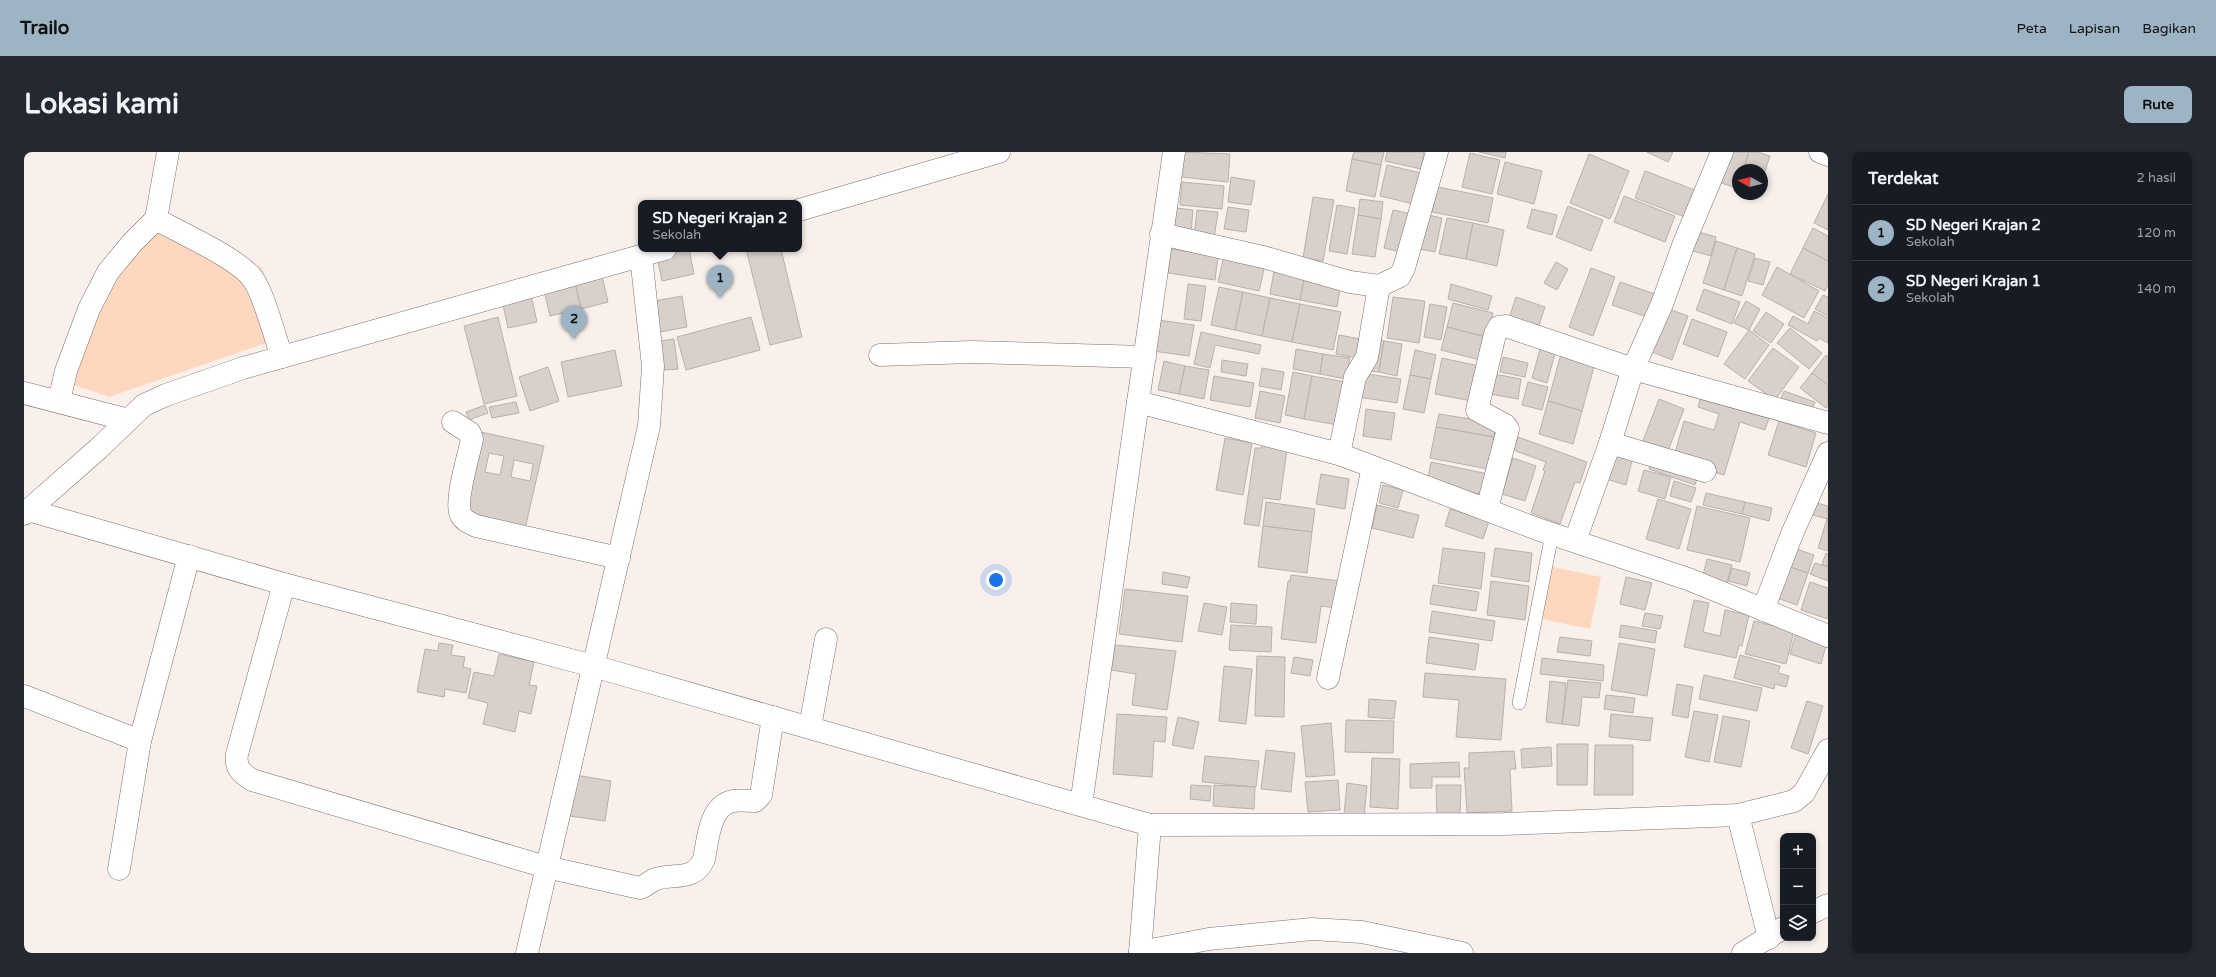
<!DOCTYPE html>
<html lang="id">
<head>
<meta charset="utf-8">
<style>
  :root { --surface:#171b24; --page:#242831; --text:#f1f3f6; --muted:#9ea1a6; --line:#363941; --accent:#9cb4c3 }
  body { margin:0; font-family:"Varela Round",sans-serif; background:var(--page); color:var(--text) }
  .controls { position:absolute; right:12px; bottom:12px; display:grid; overflow:hidden; border-radius:8px; box-shadow:0 2px 6px #0003 }
  .controls button { width:36px; height:36px; display:grid; place-items:center; padding:0; border:0; border-bottom:1px solid var(--line); background:var(--surface); color:var(--text); font:20px sans-serif }
  .compass { position:absolute; left:1708px; top:12px; width:36px; height:36px; border-radius:50%; background:var(--surface); box-shadow:0 2px 6px #0003; rotate:278deg }
  .you { position:absolute; left:972px; top:428px; width:14px; height:14px; margin:-10px; border:3px solid #fff; border-radius:50%; background:#1a73e8; box-shadow:0 0 0 6px #1a73e833 }
  .badge { display:grid; place-items:center; width:26px; height:26px; border-radius:50%; background:var(--accent); color:#111; font-size:13px; font-weight:700 }
  .pin { position:absolute; translate:-50% -33px; filter:drop-shadow(0 1px 2px #0008) }
  .pin::after { content:''; position:absolute; top:21px; width:14px; height:12px; background:inherit; clip-path:polygon(0 0,100% 0,50% 100%) }
  .popup { position:absolute; left:614px; top:48px; width:164px; height:52px; box-sizing:border-box; display:grid; place-content:center; border-radius:8px; background:var(--surface); filter:drop-shadow(0 1px 3px #0005); font-size:13px; white-space:nowrap; color:var(--muted) }
  .popup b { font-size:15px; color:var(--text) }
  .popup::after { content:''; position:absolute; left:50%; top:100%; margin-left:-8px; border:8px solid transparent; border-top-color:var(--surface) }
  .list { margin:0; padding:0; list-style:none }
  h2 { display:flex; justify-content:space-between; align-items:center; height:52px; margin:0; padding:0 16px; font-size:17px }
  h2 small { font-size:13px; font-weight:400; color:var(--muted) }
  .list li { display:grid; grid-template-columns:26px 1fr auto; gap:12px; align-items:center; box-sizing:border-box; height:56px; padding:0 16px; border-top:1px solid var(--line) }
  .list b { display:block; font-size:15px; white-space:nowrap }
  .list p { margin:0; font-size:13px; white-space:nowrap; color:var(--muted) }
  .list em { font-size:13px; font-style:normal; color:var(--muted) }
  .icon { flex:none; width:22px; height:22px; fill:none; stroke:currentColor; stroke-width:2; stroke-linecap:round; stroke-linejoin:round }
  .map { position:relative; flex:none; width:1804px; height:801px; overflow:hidden; border-radius:8px }
  header { display:flex; align-items:center; gap:24px; box-sizing:border-box; height:56px; padding:0 20px; background:var(--accent); color:#111 }
  header strong { font-size:19px }
  nav { display:flex; gap:22px; margin-inline-start:auto; font-size:14px }
  .intro { display:flex; align-items:center; justify-content:space-between; box-sizing:border-box; height:96px; padding:0 24px }
  h1 { margin:0; font-size:28px }
  .button { padding:10px 18px; border-radius:8px; background:var(--accent); color:#111; font-size:14px; font-weight:700 }
  main { display:flex; gap:24px; padding:0 24px }
  aside { flex:1; background:var(--surface); border-radius:8px; box-shadow:0 2px 6px #0003 }
  .map>svg:first-child { display:block }
  .green { fill:#fdd8bf }
  .building { fill:#d9d0cb; stroke:#b8b0ab; fill-rule:evenodd }
  .lines { fill:none; stroke-linecap:round; stroke-linejoin:round }
  .lane-casing { stroke:#7a736e; stroke-width:14 }
  .street-casing { stroke:#7a736e; stroke-width:23 }
  .lane { stroke:#fff; stroke-width:13 }
  .street { stroke:#fff; stroke-width:22 }
</style>
</head>
<body>
<header>
<strong>Trailo</strong>
<nav><a>Peta</a><a>Lapisan</a><a>Bagikan</a></nav>
</header>
<div class="intro"><h1>Lokasi kami</h1><a class="button">Rute</a></div>
<main>
<div class="map">
<svg width="1804" height="801" viewBox="0 0 1804 801">
  <rect width="100%" height="100%" fill="#f9f0eb"/>
  <g class="green">
    <polygon points="121,77 190,90 238,116 244,134 254,187 85,245 50,233 49,225 69,163"/>
    <polygon points="1524,414 1577,425 1566,477 1513,466"/>
  </g>
  <g class="building">
    <polygon points="1159,0 1206,2 1204,30 1157,25"/>
    <polygon points="1330,0 1360,0 1357,13 1328,7"/>
    <polygon points="1363,0 1400,0 1397,17 1361,9"/>
    <polygon points="1455,0 1482,0 1481,6"/>
    <polygon points="1623,0 1649,0 1644,10"/>
    <polygon points="1701,0 1725,0 1719,18 1714,18 1713,36 1691,29"/>
    <polygon points="1725,0 1734,0 1746,4 1738,28 1738,18 1719,18"/>
    <polygon points="1446,1 1476,8 1468,42 1438,35"/>
    <polygon points="1565,2 1605,19 1586,67 1546,51"/>
    <polygon points="1328,7 1357,13 1351,45 1322,39"/>
    <polygon points="1481,10 1518,19 1510,52 1473,42"/>
    <polygon points="1363,13 1397,21 1390,52 1356,44"/>
    <polygon points="1621,19 1671,38 1661,65 1611,46"/>
    <polygon points="1207,25 1231,29 1227,53 1204,50"/>
    <polygon points="1158,30 1200,34 1198,57 1156,53"/>
    <polygon points="1414,35 1469,46 1464,71 1408,60"/>
    <polygon points="1804,42 1804,78 1790,71"/>
    <polygon points="1600,44 1651,64 1641,90 1590,70"/>
    <polygon points="1289,45 1310,48 1299,109 1279,106"/>
    <polygon points="1336,47 1359,50 1357,67 1334,63"/>
    <polygon points="1313,53 1331,56 1323,102 1305,99"/>
    <polygon points="1544,54 1579,68 1567,99 1532,85"/>
    <polygon points="1204,55 1225,58 1222,80 1200,77"/>
    <polygon points="1152,56 1169,58 1167,81 1150,79"/>
    <polygon points="1508,57 1533,63 1528,83 1503,76"/>
    <polygon points="1173,58 1194,60 1190,86 1170,84"/>
    <polygon points="1369,58 1393,63 1384,102 1360,96"/>
    <polygon points="1334,63 1357,67 1351,105 1328,102"/>
    <polygon points="1404,63 1418,66 1411,100 1396,97"/>
    <polygon points="1423,66 1449,71 1442,107 1415,102"/>
    <polygon points="1449,71 1480,78 1473,114 1442,107"/>
    <polygon points="1789,76 1804,84 1804,109 1779,96"/>
    <polygon points="1671,79 1692,85 1687,104 1665,98"/>
    <polygon points="1692,89 1713,96 1700,138 1679,131"/>
    <polygon points="1713,96 1731,102 1718,144 1700,138"/>
    <polygon points="1779,96 1804,109 1804,133 1801,139 1766,122"/>
    <polygon points="647,97 665,97 670,122 638,129 632,100"/>
    <polygon points="722,97 757,97 778,185 746,193"/>
    <polygon points="1147,97 1194,104 1191,128 1144,121"/>
    <polygon points="1200,104 1241,113 1235,139 1194,130"/>
    <polygon points="1731,106 1746,110 1739,133 1724,129"/>
    <polygon points="1532,110 1544,117 1533,138 1520,131"/>
    <polygon points="1753,115 1795,139 1780,166 1738,143"/>
    <polygon points="1567,116 1591,125 1569,184 1545,175"/>
    <polygon points="1250,119 1281,124 1276,148 1246,142"/>
    <polygon points="578,124 584,150 557,157 551,131"/>
    <polygon points="1281,124 1317,131 1313,155 1276,148"/>
    <polygon points="1596,130 1634,143 1626,166 1588,153"/>
    <polygon points="551,131 557,157 526,164 520,138"/>
    <polygon points="1164,132 1182,134 1177,169 1160,167"/>
    <polygon points="1427,132 1468,144 1464,158 1424,147"/>
    <polygon points="1195,135 1219,140 1211,178 1187,173"/>
    <polygon points="1680,137 1716,150 1708,172 1672,158"/>
    <polygon points="1219,140 1246,146 1238,184 1211,178"/>
    <polygon points="507,143 513,170 484,176 478,148"/>
    <polygon points="1799,143 1804,145 1804,164 1791,157"/>
    <polygon points="658,144 663,175 636,180 630,149"/>
    <polygon points="1369,145 1401,149 1395,191 1363,186"/>
    <polygon points="1492,145 1521,155 1513,179 1484,169"/>
    <polygon points="1246,146 1276,152 1268,190 1238,184"/>
    <polygon points="1722,149 1736,157 1725,178 1710,171"/>
    <polygon points="1429,151 1469,161 1462,185 1423,175"/>
    <polygon points="1276,152 1317,160 1309,198 1268,190"/>
    <polygon points="1406,152 1423,155 1417,188 1400,185"/>
    <polygon points="1642,156 1664,164 1648,208 1626,199"/>
    <polygon points="1790,159 1804,166 1804,191 1795,186 1793,189 1764,173 1769,164 1784,172"/>
    <polygon points="1742,160 1760,172 1747,191 1729,179"/>
    <polygon points="474,165 493,244 460,252 440,174"/>
    <polygon points="727,165 736,198 662,218 653,185"/>
    <polygon points="1668,167 1703,180 1694,205 1659,192"/>
    <polygon points="1134,168 1170,173 1165,204 1129,199"/>
    <polygon points="1423,175 1462,185 1456,208 1417,198"/>
    <polygon points="1766,176 1798,201 1785,217 1753,191"/>
    <polygon points="1725,178 1745,193 1721,227 1700,212"/>
    <polygon points="1177,180 1237,193 1235,202 1191,193 1186,216 1170,212"/>
    <polygon points="1315,183 1336,187 1333,206 1312,202"/>
    <polygon points="650,187 654,217 640,218 636,189"/>
    <polygon points="1350,187 1360,189 1355,220 1344,219"/>
    <polygon points="1360,189 1378,192 1373,224 1355,220"/>
    <polygon points="1518,190 1533,194 1523,231 1508,226"/>
    <polygon points="1749,196 1775,215 1751,248 1724,229"/>
    <polygon points="1272,197 1299,202 1296,222 1269,217"/>
    <polygon points="591,198 598,234 544,245 537,210"/>
    <polygon points="1391,198 1412,203 1407,227 1386,223"/>
    <polygon points="1299,202 1326,206 1322,227 1296,222"/>
    <polygon points="1537,202 1571,211 1558,259 1524,249"/>
    <polygon points="1802,203 1804,204 1804,233 1788,221"/>
    <polygon points="1479,205 1504,211 1501,225 1476,220"/>
    <polygon points="1418,206 1455,214 1448,249 1411,242"/>
    <polygon points="1198,208 1224,212 1222,224 1197,220"/>
    <polygon points="1140,209 1161,214 1155,242 1134,238"/>
    <polygon points="1161,214 1185,218 1180,247 1155,242"/>
    <polygon points="524,215 535,249 506,259 495,225"/>
    <polygon points="1238,216 1260,220 1257,238 1235,234"/>
    <polygon points="1269,220 1288,224 1280,267 1261,263"/>
    <polygon points="1337,221 1377,227 1373,251 1334,245"/>
    <polygon points="1788,221 1804,233 1804,254 1802,256 1776,236"/>
    <polygon points="1470,222 1497,227 1494,247 1466,242"/>
    <polygon points="1386,223 1407,227 1400,261 1379,257"/>
    <polygon points="1190,224 1230,231 1226,255 1186,248"/>
    <polygon points="1288,224 1322,230 1314,273 1280,267"/>
    <polygon points="1504,230 1524,235 1518,258 1498,253"/>
    <polygon points="1236,239 1261,244 1256,271 1231,266"/>
    <polygon points="1760,239 1791,250 1785,266 1754,254"/>
    <polygon points="1678,240 1747,260 1741,278 1716,270 1700,323 1649,308 1660,269 1690,278 1695,262 1674,255"/>
    <polygon points="1635,247 1660,257 1642,304 1617,294"/>
    <polygon points="1524,249 1558,259 1549,292 1515,282"/>
    <polygon points="492,250 495,261 468,266 465,255"/>
    <polygon points="461,253 464,261 445,268 442,260"/>
    <polygon points="1342,257 1371,261 1367,288 1339,284"/>
    <polygon points="1415,262 1472,271 1470,285 1412,275"/>
    <polygon points="1755,269 1792,281 1782,315 1744,303"/>
    <polygon points="1412,275 1470,285 1464,317 1406,306"/>
    <path d="M457 280 520 294 501 377 438 363ZM465 301 480 304 476 323 461 320ZM490 308 509 312 506 329 487 325Z"/>
    <polygon points="1494,285 1563,310 1556,331 1551,330 1536,372 1507,361 1521,319 1519,318 1522,310 1489,298"/>
    <polygon points="1201,286 1228,291 1219,343 1192,338"/>
    <polygon points="1238,293 1263,297 1256,348 1239,346 1235,374 1220,372 1231,296 1238,296"/>
    <polygon points="1590,300 1609,305 1602,333 1582,327"/>
    <polygon points="1489,306 1512,314 1501,349 1478,342"/>
    <polygon points="1628,307 1674,323 1671,333 1625,317"/>
    <polygon points="1407,310 1464,322 1460,343 1403,331"/>
    <polygon points="1620,318 1647,325 1641,347 1614,339"/>
    <polygon points="1297,322 1325,327 1321,357 1292,352"/>
    <polygon points="1650,329 1672,336 1667,350 1646,344"/>
    <polygon points="1359,333 1379,338 1374,356 1355,351"/>
    <polygon points="1682,341 1721,350 1718,362 1679,353"/>
    <polygon points="1634,347 1667,357 1655,397 1622,387"/>
    <polygon points="1242,350 1291,357 1288,380 1239,374"/>
    <polygon points="1721,350 1748,356 1745,369 1718,362"/>
    <polygon points="1793,351 1804,354 1804,399 1794,396 1803,367 1789,363"/>
    <polygon points="1353,353 1395,363 1389,386 1348,376"/>
    <polygon points="1673,354 1726,366 1716,410 1663,398"/>
    <polygon points="1426,357 1465,369 1459,387 1421,374"/>
    <polygon points="1239,374 1288,380 1283,421 1234,415"/>
    <polygon points="1419,396 1461,401 1457,437 1414,431"/>
    <polygon points="1471,396 1508,401 1505,430 1467,424"/>
    <polygon points="1769,396 1790,403 1784,421 1763,414"/>
    <polygon points="1802,401 1804,402 1804,414 1798,412"/>
    <polygon points="1683,407 1708,413 1702,434 1678,427"/>
    <polygon points="1791,411 1804,415 1804,429 1786,422"/>
    <polygon points="1763,414 1784,421 1773,453 1753,446"/>
    <polygon points="1708,416 1726,421 1723,434 1704,429"/>
    <polygon points="1139,420 1166,425 1163,436 1138,432"/>
    <polygon points="1267,423 1316,429 1313,456 1297,454 1292,491 1257,487 1264,429 1266,429"/>
    <polygon points="1602,425 1628,431 1621,458 1596,452"/>
    <polygon points="1467,429 1505,434 1501,468 1463,463"/>
    <polygon points="1786,430 1804,436 1804,467 1777,458"/>
    <polygon points="1409,433 1455,440 1452,459 1406,452"/>
    <polygon points="1101,437 1164,444 1158,490 1095,482"/>
    <polygon points="1670,448 1685,451 1679,480 1696,484 1701,458 1725,463 1718,494 1715,493 1712,506 1660,495"/>
    <polygon points="1180,451 1203,455 1198,483 1174,479"/>
    <polygon points="1207,451 1233,453 1232,472 1206,470"/>
    <polygon points="1408,459 1471,469 1468,489 1405,480"/>
    <polygon points="1621,461 1639,464 1636,477 1618,474"/>
    <polygon points="1730,469 1770,479 1762,512 1721,502"/>
    <polygon points="1207,473 1248,475 1247,500 1205,498"/>
    <polygon points="1597,473 1633,479 1631,491 1595,485"/>
    <polygon points="1772,481 1803,490 1797,512 1766,502"/>
    <polygon points="1405,485 1455,492 1451,518 1402,511"/>
    <polygon points="1536,485 1568,489 1566,504 1533,500"/>
    <polygon points="415,491 429,493 427,503 441,505 439,515 447,517 442,541 421,537 420,545 393,540 401,497 414,499"/>
    <polygon points="1595,491 1631,497 1623,544 1587,538"/>
    <polygon points="1091,493 1152,499 1143,558 1108,553 1112,522 1087,518"/>
    <polygon points="475,502 510,510 505,533 513,534 507,562 495,559 491,580 459,572 464,551 444,546 450,520 470,524"/>
    <polygon points="1716,503 1756,514 1754,521 1765,524 1762,535 1751,532 1750,537 1710,526"/>
    <polygon points="1233,504 1261,505 1260,565 1231,564"/>
    <polygon points="1270,505 1289,508 1286,524 1267,521"/>
    <polygon points="1518,506 1580,513 1579,529 1516,522"/>
    <polygon points="1200,514 1228,517 1222,572 1195,569"/>
    <polygon points="1401,521 1482,527 1477,588 1432,585 1435,548 1399,545"/>
    <polygon points="1680,523 1738,536 1733,559 1675,547"/>
    <polygon points="1544,528 1577,531 1575,546 1558,545 1555,574 1538,572"/>
    <polygon points="1526,529 1542,531 1538,572 1522,570"/>
    <polygon points="1653,532 1669,535 1664,566 1648,563"/>
    <polygon points="1582,543 1611,546 1609,561 1580,557"/>
    <polygon points="1345,547 1372,549 1370,567 1344,565"/>
    <polygon points="1783,549 1799,554 1784,602 1767,596"/>
    <polygon points="1670,559 1694,563 1685,610 1661,605"/>
    <polygon points="1093,562 1143,565 1141,590 1130,589 1128,625 1089,622"/>
    <polygon points="1587,562 1629,566 1626,589 1585,585"/>
    <polygon points="1699,564 1726,569 1717,615 1690,610"/>
    <polygon points="1154,565 1175,570 1169,597 1148,593"/>
    <polygon points="1322,568 1370,569 1369,601 1321,600"/>
    <polygon points="1307,571 1311,623 1282,625 1277,574"/>
    <polygon points="1533,592 1564,592 1563,633 1533,633"/>
    <polygon points="1571,593 1609,593 1609,643 1570,643"/>
    <polygon points="1527,595 1528,614 1498,616 1497,597"/>
    <polygon points="1242,598 1271,601 1267,640 1237,637"/>
    <polygon points="1490,599 1492,617 1486,617 1488,659 1443,661 1440,616 1445,616 1445,601"/>
    <polygon points="1181,604 1235,609 1232,635 1178,630"/>
    <polygon points="1348,606 1376,607 1374,657 1346,655"/>
    <polygon points="1435,610 1436,625 1408,625 1408,636 1386,636 1386,612"/>
    <polygon points="546,622 587,629 581,669 539,663"/>
    <polygon points="1314,628 1316,658 1284,660 1281,630"/>
    <polygon points="1323,631 1343,634 1340,665 1320,663"/>
    <polygon points="1167,633 1187,634 1186,649 1166,647"/>
    <polygon points="1190,633 1231,635 1230,657 1189,654"/>
    <polygon points="1412,633 1437,633 1436,664 1413,665"/>
  </g>
  <g class="lines">
    <g class="lane-casing">
      <polyline id="lane" points="1495,551 1528,382"/>
    </g>
    <g class="street-casing">
      <g id="street">
        <polyline points="1150,0 1114,250 1315,302 1516,378 1664,427 1804,484"/>
        <polyline points="1796,0 1804,3"/>
        <polyline points="775,58 975,0"/>
        <path d="M132 67C156 81 214 106 229 127 240 142 251 186 258 205"/>
        <polyline points="1137,82 1239,105 1326,130 1355,134 1376,124 1380,116 1413,0"/>
        <polyline points="856,203 948,200 1121,205"/>
        <polyline points="0,241 104,268"/>
        <polyline points="35,249 42,219 65,157 84,120 108,91 132,67 144,0"/>
        <path d="M429 270 446 281 448 287C445 303 430 350 437 363 440 369 446 371 452 374L595 406"/>
        <polyline points="1586,291 1681,319"/>
        <polyline points="1315,302 1331,225 1343,205 1355,134"/>
        <polyline points="1463,357 1484,277 1481,273 1453,258 1471,182 1475,175 1482,174 1609,217 1638,152 1660,91 1698,0"/>
        <polyline points="4,358 260,432 569,514 1126,673 1116,801"/>
        <polyline points="0,362 74,297 120,253 142,243 219,216 641,97"/>
        <polyline points="1551,389 1586,291 1609,217 1804,271"/>
        <path d="M260 432 213 602C211 616 217 621 228 628L522 715 616 736C622 734 626 729 632 727 651 721 670 730 680 707 684 688 685 654 709 649 716 648 724 649 731 649L737 643 749 565"/>
        <polyline points="1739,458 1768,382 1804,301"/>
        <polyline points="1304,526 1349,315"/>
        <polyline points="0,544 116,589"/>
        <polyline points="786,575 802,487"/>
        <polyline points="1057,653 1114,250"/>
        <polyline points="1714,663 1745,786"/>
        <polyline points="1126,673 1480,672 1714,663 1770,649 1780,641 1804,598"/>
        <polyline points="95,717 116,589 165,404"/>
        <polyline points="1789,760 1804,753"/>
        <polyline points="1116,800 1185,787 1288,777 1338,780 1438,801"/>
        <polyline points="503,801 625,274 629,214 617,104"/>
        <polyline points="1719,801 1759,776"/>
      </g>
    </g>
    <use href="#lane" class="lane"/>
    <use href="#street" class="street"/>
  </g>
</svg>
<div class="controls">
<button>+</button>
<button>−</button>
<button><svg class="icon" aria-label="layers" viewBox="0 0 24 24"><path d="M12 4l9 5-9 5-9-5zM3 14l9 5 9-5"/></svg></button>
</div>
<svg class="compass" viewBox="-18 -18 36 36"><path d="M0-13l5 13h-10z" fill="#e53935"/><path d="M0 13l5-13h-10z" fill="#9ea1a6"/></svg>
<div class="you"></div>
<div class="pin badge" style="left:696px;top:146px">1</div>
<div class="popup"><b>SD Negeri Krajan 2</b>Sekolah</div>
<div class="pin badge" style="left:550px;top:187px">2</div>
</div>
<aside>
<h2>Terdekat<small>2 hasil</small></h2>
<ul class="list">
<li><span class="badge">1</span><div><b>SD Negeri Krajan 2</b><p>Sekolah</p></div><em>120 m</em></li>
<li><span class="badge">2</span><div><b>SD Negeri Krajan 1</b><p>Sekolah</p></div><em>140 m</em></li>
</ul>
</aside>
</main>
</body>
</html>
